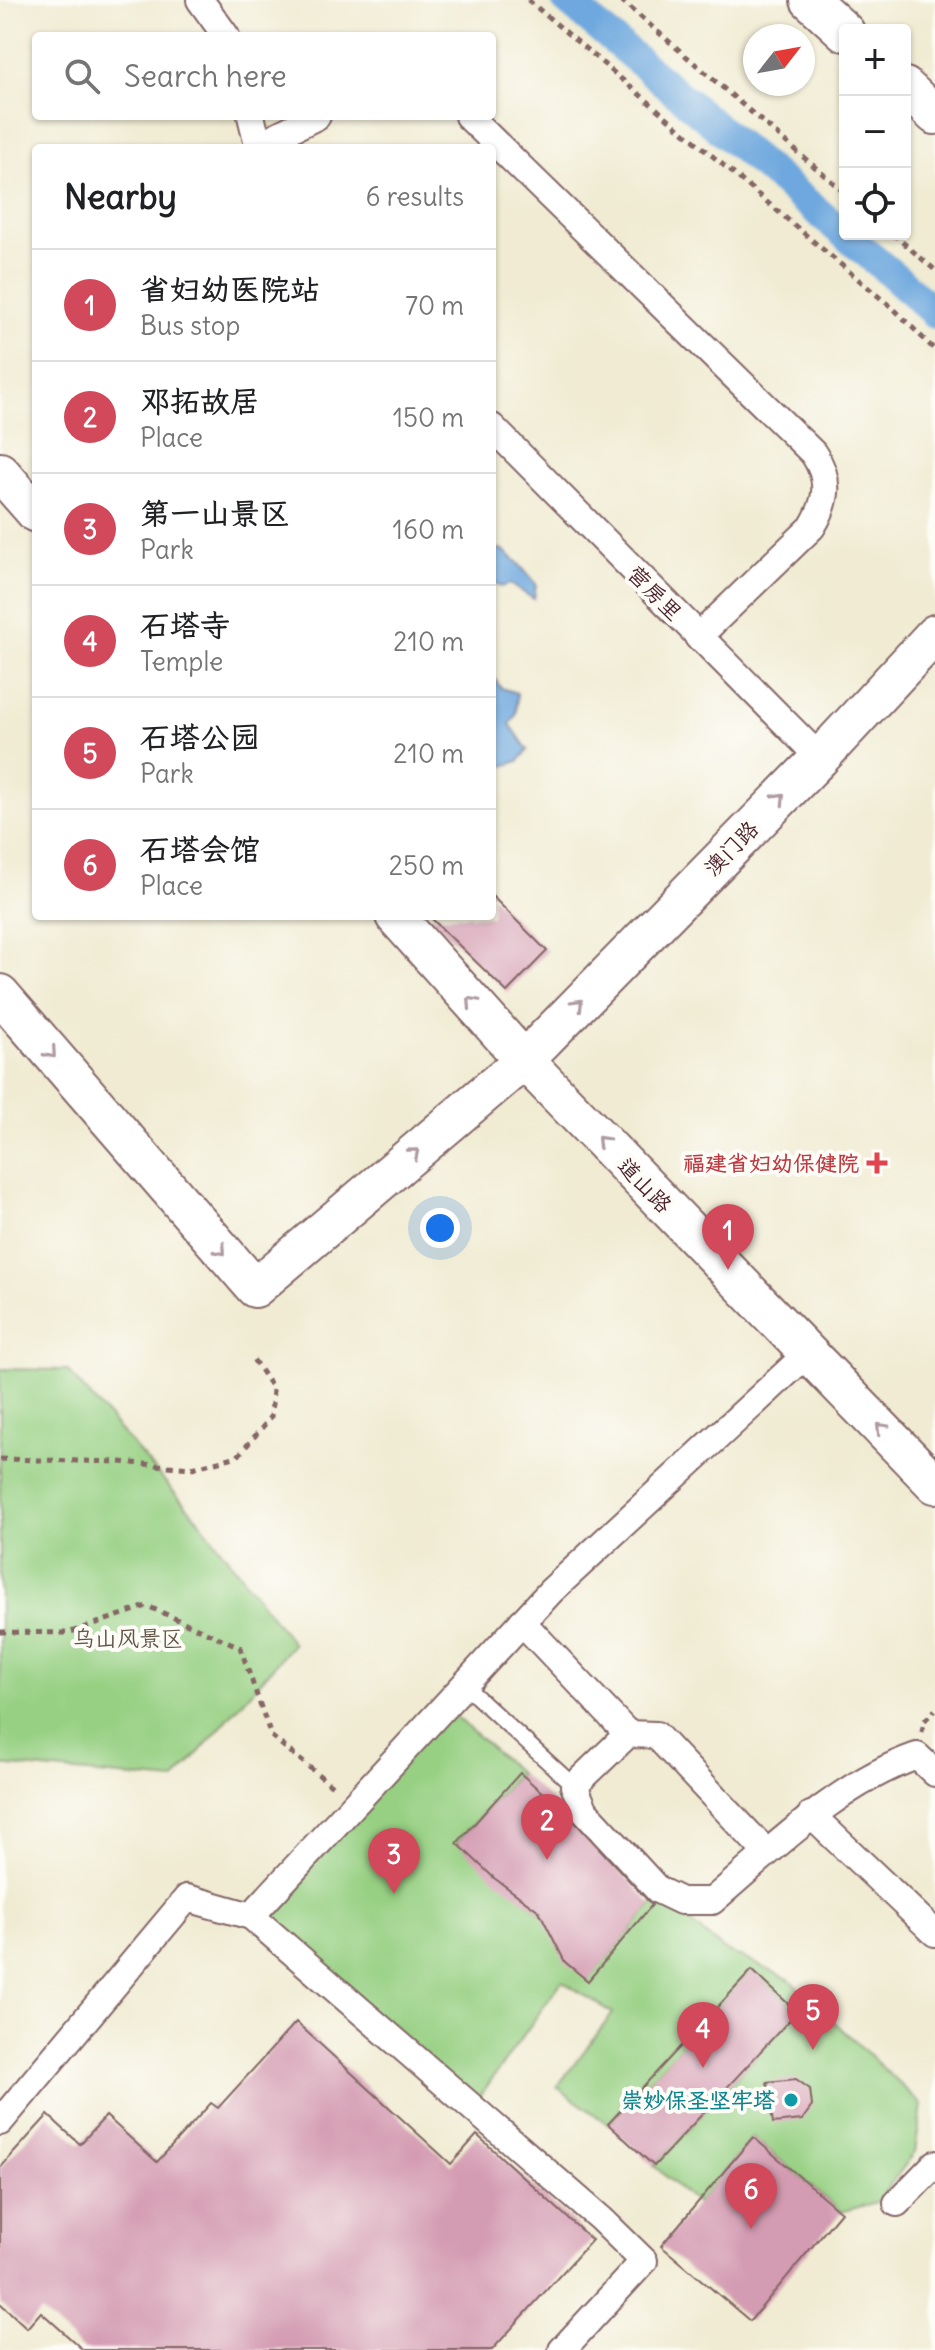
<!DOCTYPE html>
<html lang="en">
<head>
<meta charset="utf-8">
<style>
  :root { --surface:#fff; --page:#f2f2f2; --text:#202124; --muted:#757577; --line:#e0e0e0; --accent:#d1495b }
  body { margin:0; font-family:Delius,"LXGW WenKai TC",sans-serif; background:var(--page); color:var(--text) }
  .controls { position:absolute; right:24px; top:24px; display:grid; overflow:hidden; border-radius:8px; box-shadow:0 2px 6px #0004 }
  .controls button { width:72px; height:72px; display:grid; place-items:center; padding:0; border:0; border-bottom:2px solid var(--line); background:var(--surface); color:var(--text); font:40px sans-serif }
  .compass { position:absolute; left:743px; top:24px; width:72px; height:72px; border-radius:50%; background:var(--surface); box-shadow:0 2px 6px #0004; rotate:59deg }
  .you { position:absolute; left:440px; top:1228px; width:28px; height:28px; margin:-20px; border:6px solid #fff; border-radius:50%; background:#1a73e8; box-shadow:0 0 0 12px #1a73e833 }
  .badge { display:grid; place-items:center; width:52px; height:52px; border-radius:50%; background:var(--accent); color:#fff; font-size:26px; font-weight:700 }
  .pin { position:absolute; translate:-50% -66px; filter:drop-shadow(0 2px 4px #0008) }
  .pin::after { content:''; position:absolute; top:42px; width:28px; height:24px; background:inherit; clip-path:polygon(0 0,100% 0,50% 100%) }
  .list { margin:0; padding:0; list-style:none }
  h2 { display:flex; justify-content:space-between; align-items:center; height:104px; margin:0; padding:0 32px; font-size:34px }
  h2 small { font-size:26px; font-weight:400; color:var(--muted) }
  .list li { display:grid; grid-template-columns:52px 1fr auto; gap:24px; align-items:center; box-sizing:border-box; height:112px; padding:0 32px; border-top:2px solid var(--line) }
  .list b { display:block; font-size:30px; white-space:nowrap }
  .list p { margin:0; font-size:26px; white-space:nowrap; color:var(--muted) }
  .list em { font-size:26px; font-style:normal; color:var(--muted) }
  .icon { flex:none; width:44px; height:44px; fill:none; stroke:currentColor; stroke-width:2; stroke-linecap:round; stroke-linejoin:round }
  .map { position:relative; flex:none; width:935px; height:2350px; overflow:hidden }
  .search { position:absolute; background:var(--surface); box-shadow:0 2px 6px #0004; left:32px; top:32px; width:464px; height:88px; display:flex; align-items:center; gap:20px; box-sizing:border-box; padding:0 28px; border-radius:8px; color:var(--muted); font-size:30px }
  .panel { position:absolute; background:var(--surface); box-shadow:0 2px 6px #0004; left:32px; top:144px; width:464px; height:776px; border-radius:8px }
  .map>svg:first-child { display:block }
  .green { fill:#97d083; stroke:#707857; stroke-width:2 }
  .water { fill:#6ea8de; stroke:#5c6484; stroke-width:2 }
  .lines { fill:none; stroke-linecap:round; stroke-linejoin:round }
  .canal { stroke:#6ea8de; stroke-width:30 }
  .building { fill:#d49cb2 }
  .lane-casing { stroke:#846665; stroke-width:18 }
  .street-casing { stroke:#846665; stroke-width:30 }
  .secondary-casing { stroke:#846665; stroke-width:42 }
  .path { stroke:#846665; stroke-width:5; stroke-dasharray:6 6; stroke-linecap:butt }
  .lane { stroke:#fff; stroke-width:14 }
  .street { stroke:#fff; stroke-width:26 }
  .secondary { stroke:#fff; stroke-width:38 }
  .oneway { stroke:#ae9aa0 }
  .health-dot { fill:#e0444e; stroke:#fdfcf7; stroke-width:3 }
  .culture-dot { fill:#0f9aa8; stroke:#fdfcf7; stroke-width:3 }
  .labels { text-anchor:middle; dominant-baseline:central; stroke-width:8; stroke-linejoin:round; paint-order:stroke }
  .street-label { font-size:22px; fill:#4a1f2b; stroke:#fdfcf7 }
  .health-label { font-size:22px; font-weight:bold; fill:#be3a42; stroke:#fdfcf7; text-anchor:end }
  .park-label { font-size:22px; fill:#615445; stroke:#fdfcf7 }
  .culture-label { font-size:22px; font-weight:bold; fill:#0d838f; stroke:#fdfcf7; text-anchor:end }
</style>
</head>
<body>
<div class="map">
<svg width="935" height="2350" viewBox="0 0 935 2350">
  <rect width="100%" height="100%" fill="#fdfcf7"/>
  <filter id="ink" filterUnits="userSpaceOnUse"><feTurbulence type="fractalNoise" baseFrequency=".0125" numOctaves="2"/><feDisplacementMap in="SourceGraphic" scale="16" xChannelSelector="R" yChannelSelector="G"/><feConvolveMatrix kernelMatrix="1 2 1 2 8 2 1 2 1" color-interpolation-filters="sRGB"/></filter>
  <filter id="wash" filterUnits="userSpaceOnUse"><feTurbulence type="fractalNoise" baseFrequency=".006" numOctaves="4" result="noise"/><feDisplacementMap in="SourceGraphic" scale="32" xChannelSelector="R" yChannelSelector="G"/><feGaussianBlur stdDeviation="1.8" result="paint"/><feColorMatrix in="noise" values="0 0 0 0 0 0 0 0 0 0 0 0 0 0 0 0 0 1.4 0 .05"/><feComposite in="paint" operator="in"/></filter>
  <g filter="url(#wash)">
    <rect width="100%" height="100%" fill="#f0ebd2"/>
    <g class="green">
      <polygon points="0,1369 67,1370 201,1523 293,1644 174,1781 0,1765"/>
      <polygon points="444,1706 519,1773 457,1843 539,1911 588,1980 659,1897 723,1949 789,1979 922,2105 915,2152 877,2202 841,2212 753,2137 697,2204 654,2166 797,2012 752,1971 608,2124 557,2087 613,2013 562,1981 472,2107 251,1916"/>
    </g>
    <g class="water">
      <polygon points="502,549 517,562 536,584 534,599 510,584 501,587 492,580 492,550"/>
      <polygon points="492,675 501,688 517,693 516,715 510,724 528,750 519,761 494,769 492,768"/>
    </g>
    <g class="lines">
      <polyline class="canal" points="566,0 900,281 935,314"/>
    </g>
    <g id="blocks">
      <g class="building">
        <polygon points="492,896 547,951 507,992 429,916 492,916"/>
        <polygon points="520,1773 572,1819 652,1905 588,1981 565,1962 539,1911 494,1878 457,1843"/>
        <polygon points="752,1970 797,2012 654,2166 608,2124"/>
        <polygon points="296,2022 451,2164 477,2135 592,2240 492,2350 83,2350 41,2312 27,2328 0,2303 0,2168 48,2115 80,2144 106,2116 157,2162 211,2103 218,2108"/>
        <polygon points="796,2079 810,2089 812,2106 802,2120 773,2123 767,2082"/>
        <polygon points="753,2137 841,2212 750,2321 661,2246"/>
      </g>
    </g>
  </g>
  <g filter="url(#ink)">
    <use href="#blocks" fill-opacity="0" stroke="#846665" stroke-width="2"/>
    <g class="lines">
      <g class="lane-casing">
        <polyline id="lane" points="464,1685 574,1786"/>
      </g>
      <g class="street-casing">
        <g id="street">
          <polyline points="200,0 226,36"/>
          <polyline points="251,116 259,148"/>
          <path d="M468 116 813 453C831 479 828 501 812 527L698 637"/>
          <polyline points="258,145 317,116"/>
          <polyline points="492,427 820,758"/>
          <polyline points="522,1622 628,1734"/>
          <polyline points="811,1815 935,1933"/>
          <path d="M767 1853 656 1735 628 1734 574 1786 585 1811 658 1890 681 1901H712C774 1848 839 1783 917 1756L935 1773"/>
          <polyline points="251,1916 551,1591 808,1353"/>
          <polyline points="0,2122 187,1898 251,1916 601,2219 644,2261 562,2350"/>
          <polyline points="897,2203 935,2164"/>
        </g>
      </g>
      <g class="secondary-casing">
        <g id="secondary">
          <polyline points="810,0 845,32"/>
          <polyline points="905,87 935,115"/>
          <polyline points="0,472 36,513"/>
          <polyline points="395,916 524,1060 935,1484"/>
          <polyline points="0,994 255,1288 524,1060 820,758 935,634"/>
        </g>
      </g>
      <g class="path">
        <polyline points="528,0 897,312 935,350"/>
        <polyline points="621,0 845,193"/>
        <polyline points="893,234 935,270"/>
        <polyline points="0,1459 119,1462 192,1468 238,1456 271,1417 273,1389 251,1356"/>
        <polyline points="0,1632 68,1633 147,1606 240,1647 271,1736 336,1789"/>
        <polyline points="922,1732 924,1721 935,1710"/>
      </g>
      <use href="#lane" class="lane"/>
      <use href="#street" class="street"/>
      <use href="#secondary" class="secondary"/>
    </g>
    <defs><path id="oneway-chevron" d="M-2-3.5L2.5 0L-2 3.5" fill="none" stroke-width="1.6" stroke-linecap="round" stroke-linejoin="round" transform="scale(2)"/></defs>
    <g class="oneway">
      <use href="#oneway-chevron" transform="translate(780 798) rotate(-46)"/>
      <use href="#oneway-chevron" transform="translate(472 1002) rotate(-132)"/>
      <use href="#oneway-chevron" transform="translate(578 1004) rotate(-46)"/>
      <use href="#oneway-chevron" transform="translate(51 1053) rotate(49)"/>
      <use href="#oneway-chevron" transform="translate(602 1141) rotate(-134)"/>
      <use href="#oneway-chevron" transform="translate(414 1153) rotate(-40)"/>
      <use href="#oneway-chevron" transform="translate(221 1250) rotate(49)"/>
      <use href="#oneway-chevron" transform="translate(881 1428) rotate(-134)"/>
    </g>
  </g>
  <path class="health-dot" d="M873 1151h8v8h8v8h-8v8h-8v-8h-8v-8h8z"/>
  <circle class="culture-dot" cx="791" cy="2100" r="8"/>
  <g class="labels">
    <g class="street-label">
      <text transform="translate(655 593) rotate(46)">营房里</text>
      <text transform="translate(731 848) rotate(-46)">澳门路</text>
      <text transform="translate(645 1185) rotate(46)">道山路</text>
    </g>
    <g class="health-label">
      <text x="859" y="1163">福建省妇幼保健院</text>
    </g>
    <g class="park-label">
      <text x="128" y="1638">乌山风景区</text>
    </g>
    <g class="culture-label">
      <text x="775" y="2100">崇妙保圣坚牢塔</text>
    </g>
  </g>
</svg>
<div class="controls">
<button>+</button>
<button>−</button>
<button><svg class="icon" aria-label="locate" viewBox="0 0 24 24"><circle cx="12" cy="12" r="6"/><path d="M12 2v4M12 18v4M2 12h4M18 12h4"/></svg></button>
</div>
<svg class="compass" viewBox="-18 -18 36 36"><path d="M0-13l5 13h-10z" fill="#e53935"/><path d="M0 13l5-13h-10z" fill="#757577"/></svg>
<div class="you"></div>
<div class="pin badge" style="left:728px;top:1270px">1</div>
<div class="pin badge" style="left:547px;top:1860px">2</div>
<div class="pin badge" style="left:394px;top:1894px">3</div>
<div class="pin badge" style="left:703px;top:2068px">4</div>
<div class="pin badge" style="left:813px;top:2050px">5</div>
<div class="pin badge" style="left:751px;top:2229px">6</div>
<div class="search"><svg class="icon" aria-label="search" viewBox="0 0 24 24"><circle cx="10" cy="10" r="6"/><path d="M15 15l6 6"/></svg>Search here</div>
<section class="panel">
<h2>Nearby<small>6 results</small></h2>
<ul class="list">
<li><span class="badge">1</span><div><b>省妇幼医院站</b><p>Bus stop</p></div><em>70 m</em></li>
<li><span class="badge">2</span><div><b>邓拓故居</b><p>Place</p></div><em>150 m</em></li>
<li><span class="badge">3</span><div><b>第一山景区</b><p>Park</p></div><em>160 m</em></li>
<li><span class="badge">4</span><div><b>石塔寺</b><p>Temple</p></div><em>210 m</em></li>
<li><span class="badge">5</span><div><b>石塔公园</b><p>Park</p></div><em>210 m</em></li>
<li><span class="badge">6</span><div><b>石塔会馆</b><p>Place</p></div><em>250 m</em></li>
</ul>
</section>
</div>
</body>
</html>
